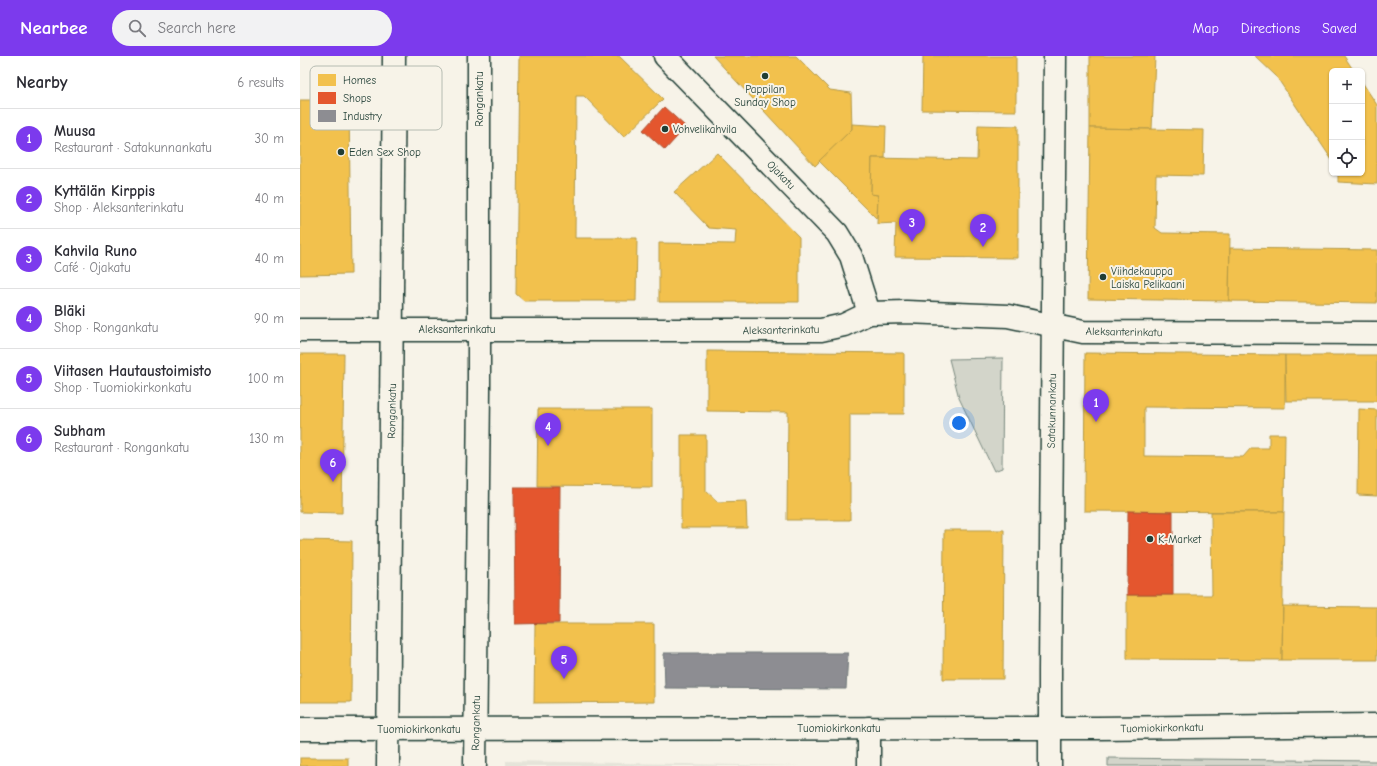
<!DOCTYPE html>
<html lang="en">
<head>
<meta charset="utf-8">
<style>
  :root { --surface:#fff; --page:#f2f2f3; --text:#2b2b33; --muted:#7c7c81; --line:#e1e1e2; --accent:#7c3aed }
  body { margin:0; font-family:"Comic Neue",sans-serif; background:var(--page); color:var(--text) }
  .controls { position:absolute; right:12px; top:12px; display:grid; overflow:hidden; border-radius:6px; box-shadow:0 1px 3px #0004 }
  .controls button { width:36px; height:36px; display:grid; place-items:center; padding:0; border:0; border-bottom:1px solid var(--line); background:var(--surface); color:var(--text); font:20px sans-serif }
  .you { position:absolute; left:659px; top:367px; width:14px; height:14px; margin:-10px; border:3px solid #fff; border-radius:50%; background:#1a73e8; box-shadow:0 0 0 6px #1a73e833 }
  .badge { display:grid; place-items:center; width:26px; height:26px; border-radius:50%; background:var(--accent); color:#fff; font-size:13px; font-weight:700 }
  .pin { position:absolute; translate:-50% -33px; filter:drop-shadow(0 1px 2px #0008) }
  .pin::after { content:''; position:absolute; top:21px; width:14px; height:12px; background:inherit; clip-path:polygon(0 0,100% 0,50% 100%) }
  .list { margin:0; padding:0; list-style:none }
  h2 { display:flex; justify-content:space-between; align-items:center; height:52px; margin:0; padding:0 16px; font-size:17px }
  h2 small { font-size:13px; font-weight:400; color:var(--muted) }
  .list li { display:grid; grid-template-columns:26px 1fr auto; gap:12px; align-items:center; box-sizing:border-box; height:60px; padding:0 16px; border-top:1px solid var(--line) }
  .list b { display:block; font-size:15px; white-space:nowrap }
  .list p { margin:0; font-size:13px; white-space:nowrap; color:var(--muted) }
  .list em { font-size:13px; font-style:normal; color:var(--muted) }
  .icon { flex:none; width:22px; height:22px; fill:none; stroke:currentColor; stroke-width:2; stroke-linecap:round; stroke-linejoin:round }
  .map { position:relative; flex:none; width:1077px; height:710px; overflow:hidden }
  header { display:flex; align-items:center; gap:24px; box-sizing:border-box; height:56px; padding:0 20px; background:var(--accent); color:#fff }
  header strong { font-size:19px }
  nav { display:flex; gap:22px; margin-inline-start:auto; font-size:14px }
  .search { width:280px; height:36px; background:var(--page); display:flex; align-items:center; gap:10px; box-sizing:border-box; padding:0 14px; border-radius:22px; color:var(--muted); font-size:15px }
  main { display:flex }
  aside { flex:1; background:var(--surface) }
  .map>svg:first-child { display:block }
  .built { fill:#e5e4d9 }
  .green { fill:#d3d5ca; stroke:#79897f }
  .homes { fill:#f2c14e; stroke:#b39946 }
  .shops { fill:#e4572e; stroke:#a94f30 }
  .industry { fill:#8d8d92; stroke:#6c7576 }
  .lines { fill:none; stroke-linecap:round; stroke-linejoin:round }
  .minor-casing { stroke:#1f3d34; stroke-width:25 }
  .major-casing { stroke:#1f3d34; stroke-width:25 }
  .minor { stroke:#f7f3e8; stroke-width:22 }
  .major { stroke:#f7f3e8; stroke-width:22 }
  .poi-dot { fill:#1f3d34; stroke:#f7f3e8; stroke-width:1.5 }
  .labels { text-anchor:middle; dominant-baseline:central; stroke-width:4; stroke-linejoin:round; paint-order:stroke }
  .poi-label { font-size:11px; fill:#1f3d34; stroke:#f7f3e8; text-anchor:start }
  .street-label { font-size:11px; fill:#1f3d34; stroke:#f7f3e8 }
  .key { fill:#f7f3e8; stroke:#b6bcb2; stroke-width:1 }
  .key-label { font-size:11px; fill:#1f3d34 }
</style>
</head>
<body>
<header>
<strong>Nearbee</strong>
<div class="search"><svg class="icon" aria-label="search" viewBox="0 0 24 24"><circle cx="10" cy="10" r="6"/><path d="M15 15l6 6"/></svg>Search here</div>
<nav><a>Map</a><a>Directions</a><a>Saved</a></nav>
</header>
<main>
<aside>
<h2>Nearby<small>6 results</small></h2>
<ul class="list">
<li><span class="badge">1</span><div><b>Muusa</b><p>Restaurant · Satakunnankatu</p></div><em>30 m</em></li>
<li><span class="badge">2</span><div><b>Kyttälän Kirppis</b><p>Shop · Aleksanterinkatu</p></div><em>40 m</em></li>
<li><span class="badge">3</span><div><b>Kahvila Runo</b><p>Café · Ojakatu</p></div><em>40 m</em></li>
<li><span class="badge">4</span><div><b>Bläki</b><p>Shop · Rongankatu</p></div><em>90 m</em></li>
<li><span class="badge">5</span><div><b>Viitasen Hautaustoimisto</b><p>Shop · Tuomiokirkonkatu</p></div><em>100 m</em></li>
<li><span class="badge">6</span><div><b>Subham</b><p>Restaurant · Rongankatu</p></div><em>130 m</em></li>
</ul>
</aside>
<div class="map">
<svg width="1077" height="710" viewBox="0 0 1077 710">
  <rect width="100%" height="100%" fill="#f7f3e8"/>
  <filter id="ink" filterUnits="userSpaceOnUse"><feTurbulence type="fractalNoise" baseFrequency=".025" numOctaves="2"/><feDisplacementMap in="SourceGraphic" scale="8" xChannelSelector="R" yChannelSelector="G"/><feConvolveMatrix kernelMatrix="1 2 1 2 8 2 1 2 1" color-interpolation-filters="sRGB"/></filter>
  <g filter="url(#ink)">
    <polygon class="built" points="206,705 501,710 206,710"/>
    <g class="green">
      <polygon points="703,302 702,412 694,415 659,342 649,303"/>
      <polygon points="808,702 1077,705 1077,710 808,710"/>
    </g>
    <g class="homes">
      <polygon points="219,0 319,0 363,43 324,81 284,40 276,40 275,182 337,182 336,245 224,245 216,238"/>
      <polygon points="413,0 496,0 530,34 551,37 552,73 515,110"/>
      <polygon points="623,0 716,0 716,55 622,54"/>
      <polygon points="790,0 855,0 852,73 790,72"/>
      <polygon points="955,0 1044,0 1054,15 1032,15 1032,104 976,20"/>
      <polygon points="1062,26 1077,49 1077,128 1038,126 1038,117 1062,117"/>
      <polygon points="0,44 49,44 51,218 0,219"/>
      <polygon points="552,68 586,70 585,102 572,102 571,138 578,139 577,163 519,105 552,73"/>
      <polygon points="678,69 718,70 718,202 595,201 596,167 577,168 578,139 571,138 572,102 677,104"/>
      <polygon points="790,72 904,74 903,120 856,119 855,172 862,177 930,178 929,245 788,243"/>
      <polygon points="417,97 499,181 499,246 359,246 359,187 435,188 436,174 409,172 374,136"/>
      <polygon points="930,192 1077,194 1077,247 929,245"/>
      <polygon points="407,295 604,297 604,358 550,358 550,464 487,464 488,356 407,355"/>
      <polygon points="785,297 985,299 985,352 844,351 844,400 943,401 951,392 969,392 969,378 985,378 984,456 784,455"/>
      <polygon points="0,298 44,298 42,457 0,456"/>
      <polygon points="985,299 1077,299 1077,345 986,345"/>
      <polygon points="238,353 352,353 352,431 237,430"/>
      <polygon points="1059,353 1077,354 1077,440 1058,439"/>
      <polygon points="381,379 406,379 406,435 418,446 446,445 447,472 381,472"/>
      <polygon points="911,456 984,456 982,604 827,603 827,539 912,539"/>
      <polygon points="644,474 704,474 703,623 643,623"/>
      <polygon points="0,484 52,485 51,646 0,646"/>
      <polygon points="983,550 1077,551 1077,604 982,604"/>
      <polygon points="235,568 354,568 354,646 234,647"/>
      <rect x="0" y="702" width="48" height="8"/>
    </g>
    <g class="shops">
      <polygon points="364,51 386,71 365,94 343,74"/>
      <polygon points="214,431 260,431 259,567 215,568"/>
      <polygon points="828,455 873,456 873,539 827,539"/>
    </g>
    <polygon class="industry" points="364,597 548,597 546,633 365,632"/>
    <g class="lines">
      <g class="minor-casing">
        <g id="minor">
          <polyline points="365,0 537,177 551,200 569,257"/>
          <polyline points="0,274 521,274 544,269 569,257 606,256 708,260 783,276 1077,277"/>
          <polyline points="0,673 797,672 1077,669"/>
          <polyline points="88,710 94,0"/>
          <polyline points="175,710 179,334 179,0"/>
          <polyline points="569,710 569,672"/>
        </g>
      </g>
      <g class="major-casing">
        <polyline id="major" points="750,710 750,615 755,0"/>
      </g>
      <use href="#minor" class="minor"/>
      <use href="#major" class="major"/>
    </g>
  </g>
  <g class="poi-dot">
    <circle cx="465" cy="20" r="4"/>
    <circle cx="365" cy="73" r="4"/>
    <circle cx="41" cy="96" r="4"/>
    <circle cx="803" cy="221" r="4"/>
    <circle cx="850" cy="483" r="4"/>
  </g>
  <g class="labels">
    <g class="poi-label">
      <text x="465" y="33" text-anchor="middle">Pappilan<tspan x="465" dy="13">Sunday Shop</tspan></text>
      <text x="373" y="73">Vohvelikahvila</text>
      <text x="49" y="96">Eden Sex Shop</text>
      <text x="811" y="215">Viihdekauppa<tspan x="811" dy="13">Laiska Pelikaani</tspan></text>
      <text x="858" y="483">K-Market</text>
    </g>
    <g class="street-label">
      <text transform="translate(179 43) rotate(-90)">Rongankatu</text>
      <text transform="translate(481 119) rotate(46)">Ojakatu</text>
      <text x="157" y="273">Aleksanterinkatu</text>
      <text transform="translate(481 274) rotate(-1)">Aleksanterinkatu</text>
      <text transform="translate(824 276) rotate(1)">Aleksanterinkatu</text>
      <text transform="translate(92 355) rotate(-89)">Rongankatu</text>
      <text transform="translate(752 355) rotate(-89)">Satakunnankatu</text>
      <text transform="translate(176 667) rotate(-89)">Rongankatu</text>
      <text x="539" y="672">Tuomiokirkonkatu</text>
      <text transform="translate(862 672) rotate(-1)">Tuomiokirkonkatu</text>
      <text x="119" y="673">Tuomiokirkonkatu</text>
    </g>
  </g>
  <rect x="10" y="10" width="132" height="64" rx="6" class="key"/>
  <rect x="18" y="18" width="18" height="12" fill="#f2c14e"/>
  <rect x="18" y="36" width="18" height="12" fill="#e4572e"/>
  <rect x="18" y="54" width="18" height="12" fill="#8d8d92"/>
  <g class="key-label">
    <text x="43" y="28">Homes</text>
    <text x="43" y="46">Shops</text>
    <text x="43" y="64">Industry</text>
  </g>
</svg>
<div class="controls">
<button>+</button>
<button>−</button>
<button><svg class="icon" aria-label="locate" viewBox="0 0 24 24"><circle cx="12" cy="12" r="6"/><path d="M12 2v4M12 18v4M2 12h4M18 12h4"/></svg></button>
</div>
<div class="you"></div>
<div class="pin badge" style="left:796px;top:366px">1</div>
<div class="pin badge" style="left:683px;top:191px">2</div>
<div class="pin badge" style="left:612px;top:186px">3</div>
<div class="pin badge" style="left:248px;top:390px">4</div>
<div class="pin badge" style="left:264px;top:623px">5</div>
<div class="pin badge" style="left:33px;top:426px">6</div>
</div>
</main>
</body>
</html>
